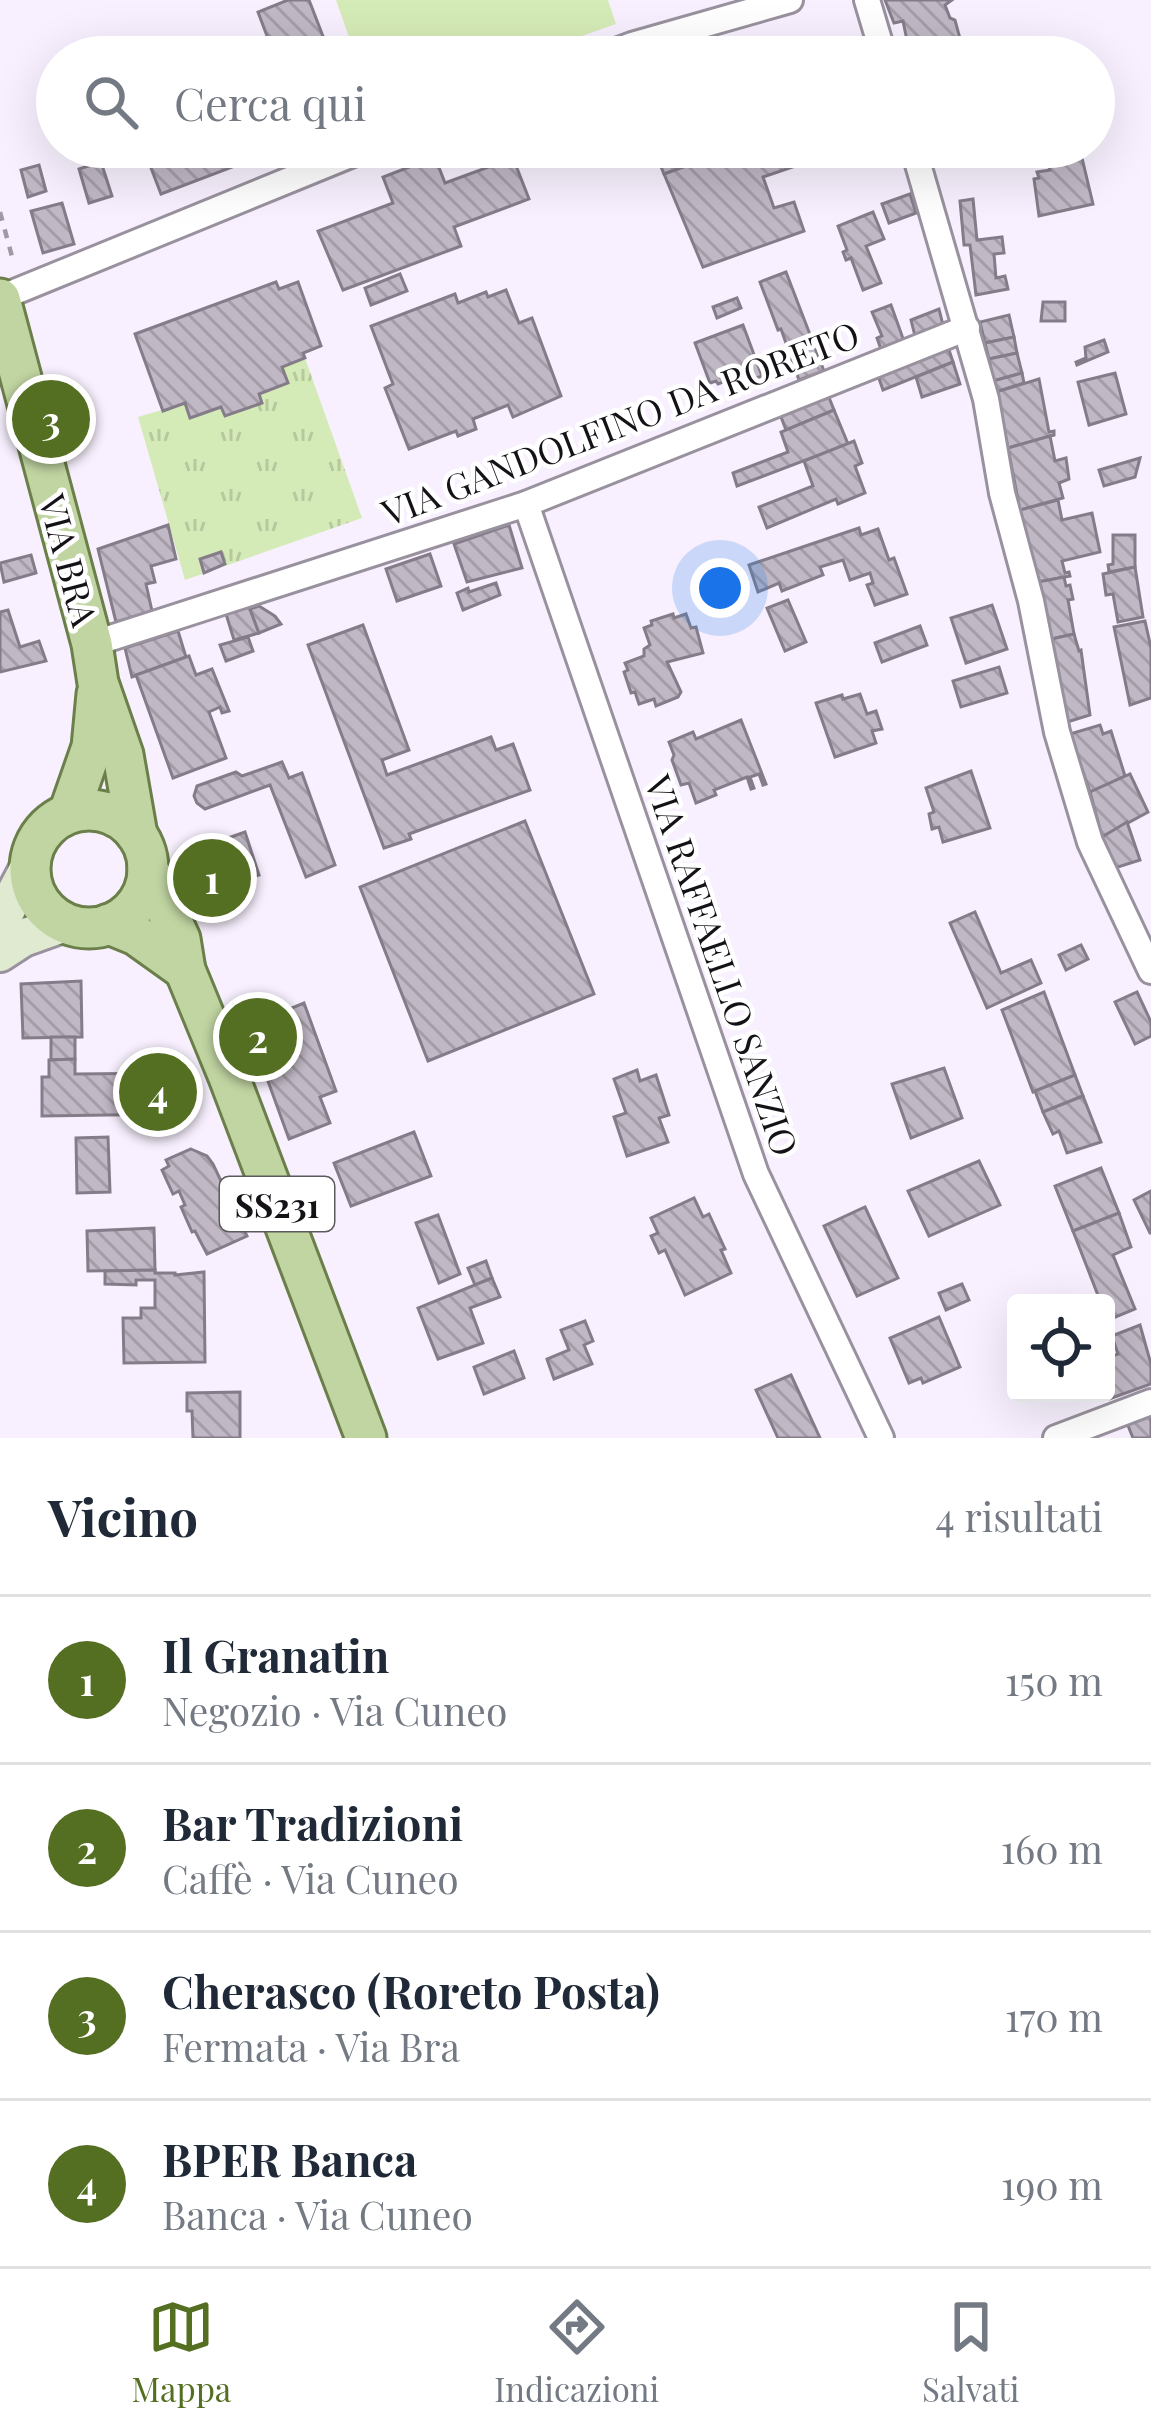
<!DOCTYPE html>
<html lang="it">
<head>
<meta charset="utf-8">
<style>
  :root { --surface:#fff; --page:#f6f6f7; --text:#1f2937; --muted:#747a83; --line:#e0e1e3; --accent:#556f22 }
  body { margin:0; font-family:"Playfair Display",serif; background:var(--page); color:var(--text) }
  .controls { position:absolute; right:36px; bottom:36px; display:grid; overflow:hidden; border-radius:12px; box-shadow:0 12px 48px #0002 }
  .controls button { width:108px; height:108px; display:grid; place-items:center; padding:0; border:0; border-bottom:3px solid var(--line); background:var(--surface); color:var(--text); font:60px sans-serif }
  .you { position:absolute; left:720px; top:588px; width:42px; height:42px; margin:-30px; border:9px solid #fff; border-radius:50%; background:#1a73e8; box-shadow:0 0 0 18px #1a73e833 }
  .badge { display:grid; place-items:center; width:78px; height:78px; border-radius:50%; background:var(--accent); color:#fff; font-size:39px; font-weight:700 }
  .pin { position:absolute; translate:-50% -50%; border:6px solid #fff; box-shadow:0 3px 12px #0006 }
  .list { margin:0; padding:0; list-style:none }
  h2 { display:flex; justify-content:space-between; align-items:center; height:156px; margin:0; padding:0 48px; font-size:51px }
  h2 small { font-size:39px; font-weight:400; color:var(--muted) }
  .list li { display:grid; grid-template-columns:78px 1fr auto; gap:36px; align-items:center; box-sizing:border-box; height:168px; padding:0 48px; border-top:3px solid var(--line) }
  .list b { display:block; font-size:45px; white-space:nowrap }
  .list p { margin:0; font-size:39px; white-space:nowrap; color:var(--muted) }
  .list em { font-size:39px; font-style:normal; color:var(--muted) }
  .icon { flex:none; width:66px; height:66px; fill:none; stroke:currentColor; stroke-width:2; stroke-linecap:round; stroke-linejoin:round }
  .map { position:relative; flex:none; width:1151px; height:1438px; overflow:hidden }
  .search { position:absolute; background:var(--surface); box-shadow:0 12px 48px #0002; left:36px; right:36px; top:36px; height:132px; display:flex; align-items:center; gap:30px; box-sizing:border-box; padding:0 42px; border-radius:66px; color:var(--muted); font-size:45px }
  .sheet { height:828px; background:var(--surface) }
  nav { display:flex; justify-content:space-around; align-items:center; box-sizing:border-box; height:168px; border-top:3px solid var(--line); background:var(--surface); font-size:33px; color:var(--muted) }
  nav a { display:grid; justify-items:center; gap:6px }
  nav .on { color:var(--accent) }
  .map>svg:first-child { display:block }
  .grass { fill:#d5ebb7 }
  .park { fill:url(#park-tufts) }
  .building { fill:url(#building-back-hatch); stroke:#847d89; stroke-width:3 }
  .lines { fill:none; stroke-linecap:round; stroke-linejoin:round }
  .minor-casing { stroke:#99929e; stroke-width:30 }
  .secondary-casing { stroke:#99929e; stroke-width:42 }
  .primary-casing { stroke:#6a7f49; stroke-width:45 }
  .path { stroke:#a09aa4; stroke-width:4.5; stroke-dasharray:9 9; stroke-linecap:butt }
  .minor { stroke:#fff; stroke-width:24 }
  .secondary { stroke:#e0ead0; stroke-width:36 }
  .primary { stroke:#c1d5a2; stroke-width:39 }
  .labels { text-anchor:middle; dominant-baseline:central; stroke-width:9; stroke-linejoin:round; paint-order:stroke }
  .shield { fill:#fff; stroke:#5b595d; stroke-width:3 }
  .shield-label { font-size:33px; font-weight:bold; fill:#151217 }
  .street-label { font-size:36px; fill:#151217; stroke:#fff }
</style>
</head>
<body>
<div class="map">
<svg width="1151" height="1438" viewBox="0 0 1151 1438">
  <defs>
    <pattern id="park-tufts" width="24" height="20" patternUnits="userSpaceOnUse" patternTransform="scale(3)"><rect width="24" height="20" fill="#d5ebb7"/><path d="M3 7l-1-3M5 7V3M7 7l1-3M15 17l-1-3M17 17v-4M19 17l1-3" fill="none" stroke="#b6c89d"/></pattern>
    <pattern id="building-back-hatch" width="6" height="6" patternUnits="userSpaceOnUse" patternTransform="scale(3)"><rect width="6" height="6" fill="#c0b8c5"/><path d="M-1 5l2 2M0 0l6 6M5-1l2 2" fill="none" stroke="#a49da8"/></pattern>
  </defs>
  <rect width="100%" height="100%" fill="#f8f0fe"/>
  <polygon class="grass" points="336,0 608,0 616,24 522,57 356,57"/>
  <polygon class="park" points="305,358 362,518 185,580 138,417 185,403 191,418 221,407 225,416 261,403 259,394 288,383 282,367"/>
  <g class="building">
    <polygon points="288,0 309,0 331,57 275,57 258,12"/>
    <polygon points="885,0 952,0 945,5 950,18 955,20 965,57 910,55 903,21 894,23"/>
    <polygon points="696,40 703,57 652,57 653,54"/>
    <polygon points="143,147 285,147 161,194"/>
    <polygon points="653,147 737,147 737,148 664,174"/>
    <polygon points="851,147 763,177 774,208 794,202 804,231 703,267 664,174 739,147"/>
    <polygon points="990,147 1036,147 1035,154 1022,154 1021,166 990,164"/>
    <polygon points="435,157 445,183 513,158 529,199 454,227 461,246 343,290 318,231 393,203 383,177"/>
    <polygon points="1082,158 1093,204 1039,216 1034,179 1039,178 1037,172 1050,170 1048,165"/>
    <polygon points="101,162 112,196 89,203 79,169"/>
    <polygon points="39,165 46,191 28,197 21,170"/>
    <polygon points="910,194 916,213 889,223 882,204"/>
    <polygon points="973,199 977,240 1002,237 1004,253 994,254 996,278 1005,276 1008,289 976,295 970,245 964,245 960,201"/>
    <polygon points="62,203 74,244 43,253 31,211"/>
    <polygon points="873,212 884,239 866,246 881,283 863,290 851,258 846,260 843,252 847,250 838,226"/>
    <polygon points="786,272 824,371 799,380 781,329 778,330 760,282"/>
    <polygon points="400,274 407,291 371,305 365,288"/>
    <polygon points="276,282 279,289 298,282 321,346 303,353 305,358 282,367 288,383 259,394 262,403 225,416 221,407 190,418 185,403 163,411 135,334"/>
    <polygon points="506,290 519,323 532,318 561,396 513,417 508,405 473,419 476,429 458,436 456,431 409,449 385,388 393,384 371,326 455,294 458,303 486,292 488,297"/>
    <polygon points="737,298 741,308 717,318 713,307"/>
    <polygon points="1043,302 1065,302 1065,321 1041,321"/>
    <polygon points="891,305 905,344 882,352 877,338 882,336 872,312"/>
    <polygon points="939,309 944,329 916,340 911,320"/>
    <polygon points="1009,315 1014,337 985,343 980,322"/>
    <polygon points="743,325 762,376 742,383 740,376 718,384 716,381 710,383 695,343"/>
    <polygon points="1014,337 1017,353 989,359 985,343"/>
    <polygon points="1104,340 1108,352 1077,365 1076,362 1086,358 1085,347"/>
    <polygon points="946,341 953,362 883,390 876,370"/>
    <polygon points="1017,353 1022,373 993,381 989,359"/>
    <polygon points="953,362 960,384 922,397 916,377"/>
    <polygon points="1022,373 1024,383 996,392 993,381"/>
    <polygon points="1115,373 1126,414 1089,425 1078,382"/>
    <polygon points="1039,379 1049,432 1054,431 1054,435 1008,448 996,392"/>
    <polygon points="826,390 834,410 786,430 778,409"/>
    <polygon points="834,410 848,444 737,486 733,473 788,452 781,432"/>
    <polygon points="1050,436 1055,461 1066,458 1069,479 1059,483 1063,498 1020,510 1008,448"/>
    <polygon points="854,441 862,463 855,466 865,493 838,504 836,499 767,528 759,507 813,486 804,461"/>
    <polygon points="1140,458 1135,477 1104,486 1099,470"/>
    <polygon points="1058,500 1062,520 1092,513 1100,552 1062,561 1065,573 1069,572 1070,576 1033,583 1020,510"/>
    <polygon points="168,525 176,559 151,566 155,582 146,584 152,611 116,622 98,549"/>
    <polygon points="509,525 522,568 467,582 454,544"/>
    <polygon points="859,528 861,535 878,529 889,560 894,558 907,594 875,605 867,585 873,583 870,573 850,580 843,560 820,567 823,575 782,591 779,583 758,592 749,565"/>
    <polygon points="1113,535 1135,535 1135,567 1109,572 1108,565 1113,564"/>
    <polygon points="221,552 225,564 204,573 200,559"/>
    <polygon points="430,554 441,586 397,601 386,569"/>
    <polygon points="31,555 36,573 4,582 0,563"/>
    <polygon points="1135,567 1143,617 1118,622 1113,594 1106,595 1103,574"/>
    <polygon points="1064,577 1066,586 1070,585 1073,599 1068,600 1074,634 1047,640 1033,583"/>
    <polygon points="496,583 500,595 463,610 457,593 468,588 469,592"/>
    <polygon points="788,600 806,642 785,651 767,608"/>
    <polygon points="992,605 1007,649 966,663 951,618"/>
    <polygon points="249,606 259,633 234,640 226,614"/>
    <polygon points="259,606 275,616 281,624 259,633 250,609"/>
    <polygon points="8,610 20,647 39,641 46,661 0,672 0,612"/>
    <polygon points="673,614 674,618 686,614 691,628 696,627 703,653 667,662 681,692 678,697 656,706 654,699 639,704 635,692 631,693 624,672 628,670 625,663 644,656 644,649 650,645 644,628 652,625 651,621"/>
    <polygon points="1145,621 1151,648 1151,698 1130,705 1114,627"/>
    <polygon points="363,625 409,750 382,760 387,775 491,737 496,750 513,744 530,790 409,834 411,839 384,848 308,645"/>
    <polygon points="920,626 927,645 882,662 875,643"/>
    <polygon points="178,631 186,657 132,677 125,648"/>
    <polygon points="1074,634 1079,651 1081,650 1090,715 1067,722 1047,640"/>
    <polygon points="248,637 253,651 226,661 220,645"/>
    <polygon points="189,656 196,675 212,669 229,711 222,713 220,707 209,712 226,758 173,778 136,675"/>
    <polygon points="999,667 1007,693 961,707 953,681"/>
    <polygon points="860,694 867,714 876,711 882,729 872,731 876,743 835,757 816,703 842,695 843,699"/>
    <polygon points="741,720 766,784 763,785 759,774 750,777 754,788 751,789 747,777 714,790 716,795 696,803 689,783 681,785 672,760 674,755 669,742 693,732 696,739"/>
    <polygon points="1100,725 1103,734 1111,731 1125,776 1090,792 1070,734"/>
    <polygon points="282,762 289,778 302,773 335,865 306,877 270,785 205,809 197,803 194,796 197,786 236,772 242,776"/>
    <polygon points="971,771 990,828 943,842 939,827 932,829 929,814 934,812 926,788"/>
    <polygon points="1130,774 1148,812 1102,837 1090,792"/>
    <polygon points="525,821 594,994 428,1061 360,887"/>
    <polygon points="1127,822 1140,860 1115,868 1102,837"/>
    <polygon points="245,832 259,875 206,892 192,851"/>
    <polygon points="975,912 1001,973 1031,960 1041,983 987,1008 950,923"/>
    <polygon points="1081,945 1088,959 1066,970 1059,955"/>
    <polygon points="81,981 82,1037 23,1038 21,984"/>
    <polygon points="1044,992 1075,1075 1033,1092 1002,1010"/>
    <polygon points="1137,992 1151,1022 1151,1036 1135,1044 1115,1002"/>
    <polygon points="304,1003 336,1091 320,1097 330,1123 289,1139 248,1026"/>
    <polygon points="51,1037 75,1037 75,1059 51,1060"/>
    <polygon points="75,1059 75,1074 178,1073 178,1114 42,1116 42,1077 49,1077 49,1060"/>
    <polygon points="944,1068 962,1118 911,1138 892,1084"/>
    <polygon points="637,1070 640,1081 656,1075 669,1115 659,1118 668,1142 627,1156 614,1117 626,1113 614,1079"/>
    <polygon points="1075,1075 1083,1096 1043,1112 1035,1091"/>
    <polygon points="1083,1096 1101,1142 1067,1153 1059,1131 1053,1134 1043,1112"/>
    <polygon points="414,1132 431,1176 351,1206 334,1163"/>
    <polygon points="108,1137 110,1192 77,1193 76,1138"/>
    <polygon points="191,1149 207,1156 213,1164 247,1236 207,1254 195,1231 192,1232 181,1207 185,1205 179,1191 173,1194 162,1170 169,1166 166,1160"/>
    <polygon points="979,1161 1000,1205 929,1236 908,1191"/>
    <polygon points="1101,1168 1119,1213 1073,1231 1055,1186"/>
    <polygon points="1151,1191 1151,1233 1150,1233 1134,1200"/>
    <polygon points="694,1198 703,1217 709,1214 725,1249 721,1250 731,1273 685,1295 665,1250 659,1253 651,1236 658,1233 651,1218"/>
    <polygon points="865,1207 898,1278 857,1296 824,1226"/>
    <polygon points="1119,1213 1131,1247 1113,1255 1135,1309 1108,1320 1106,1303 1101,1303 1073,1231"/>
    <polygon points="438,1215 460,1274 439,1283 416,1223"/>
    <polygon points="154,1228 155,1270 88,1271 87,1231"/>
    <polygon points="486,1261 492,1278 475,1285 468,1268"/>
    <polygon points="155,1270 155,1273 175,1273 175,1275 204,1272 205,1362 124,1363 123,1318 141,1318 141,1308 155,1308 155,1280 136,1280 136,1285 105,1284 105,1271"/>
    <polygon points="492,1278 500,1297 470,1308 483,1343 438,1359 418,1308"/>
    <polygon points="962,1284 969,1300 946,1310 939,1293"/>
    <polygon points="939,1317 960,1367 923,1383 921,1378 909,1383 890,1338"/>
    <polygon points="585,1321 593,1341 584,1345 592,1364 554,1379 547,1359 569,1350 561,1330"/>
    <polygon points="1140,1325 1151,1364 1151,1384 1109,1399 1106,1389 1106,1358 1118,1354 1112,1336"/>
    <polygon points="514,1351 524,1378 484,1394 474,1367"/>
    <polygon points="791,1375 820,1438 778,1438 756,1390"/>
    <polygon points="240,1392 240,1438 193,1438 192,1411 187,1411 187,1393"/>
    <polygon points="1151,1408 1151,1438 1133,1438 1125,1418"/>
  </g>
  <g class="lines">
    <g class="minor-casing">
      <g id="minor">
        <polyline points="867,0 884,57"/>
        <polyline points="600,57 632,45 790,0"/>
        <polyline points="913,147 986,399 1002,493 1031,601 1057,732 1090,842 1151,971"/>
        <polyline points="0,298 365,149"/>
        <polyline points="526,504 756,1174 881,1438"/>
        <polyline points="92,644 526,504 967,328"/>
        <polyline points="1056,1438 1151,1402"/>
      </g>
    </g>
    <g class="secondary-casing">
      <g id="secondary">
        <polyline points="0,922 29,867"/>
        <polyline points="0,953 23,938 65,923"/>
      </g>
    </g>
    <g class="primary-casing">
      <g id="primary">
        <polyline points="0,299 92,644 98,683 123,755 137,835"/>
        <circle cx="89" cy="869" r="59"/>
        <polyline points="69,813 92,747 97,694"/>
        <polyline points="148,869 180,939 185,970 229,1077 366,1438"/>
        <polyline points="109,924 136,935 185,970"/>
      </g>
    </g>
    <polyline class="path" points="0,212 14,264"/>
    <use href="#minor" class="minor"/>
    <use href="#secondary" class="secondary"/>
    <use href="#primary" class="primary"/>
  </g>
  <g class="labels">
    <rect class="shield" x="220" y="1177" width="114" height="54" rx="9"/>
    <g class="shield-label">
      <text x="277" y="1204">SS231</text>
    </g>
    <g class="street-label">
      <text transform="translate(620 422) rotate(-21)">VIA GANDOLFINO DA RORETO</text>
      <text transform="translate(70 560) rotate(75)">VIA BRA</text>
      <text transform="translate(723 965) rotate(71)">VIA RAFFAELLO SANZIO</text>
    </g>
  </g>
</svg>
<div class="controls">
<button><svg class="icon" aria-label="locate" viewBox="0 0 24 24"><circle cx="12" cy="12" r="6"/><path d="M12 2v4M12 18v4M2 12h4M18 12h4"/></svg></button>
</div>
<div class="you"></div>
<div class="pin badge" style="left:212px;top:878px">1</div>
<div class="pin badge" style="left:258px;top:1037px">2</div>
<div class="pin badge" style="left:51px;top:419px">3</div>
<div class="pin badge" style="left:158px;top:1092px">4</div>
<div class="search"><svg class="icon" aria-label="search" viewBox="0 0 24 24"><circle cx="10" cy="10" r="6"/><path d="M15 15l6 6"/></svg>Cerca qui</div>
</div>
<section class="sheet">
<h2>Vicino<small>4 risultati</small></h2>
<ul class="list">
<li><span class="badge">1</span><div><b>Il Granatin</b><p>Negozio · Via Cuneo</p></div><em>150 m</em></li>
<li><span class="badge">2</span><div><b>Bar Tradizioni</b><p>Caffè · Via Cuneo</p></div><em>160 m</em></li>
<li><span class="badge">3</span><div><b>Cherasco (Roreto Posta)</b><p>Fermata · Via Bra</p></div><em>170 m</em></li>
<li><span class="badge">4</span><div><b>BPER Banca</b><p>Banca · Via Cuneo</p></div><em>190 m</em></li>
</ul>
</section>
<nav>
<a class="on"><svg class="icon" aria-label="map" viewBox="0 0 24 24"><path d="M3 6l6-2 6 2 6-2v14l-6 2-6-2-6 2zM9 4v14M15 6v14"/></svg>Mappa</a>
<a><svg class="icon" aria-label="directions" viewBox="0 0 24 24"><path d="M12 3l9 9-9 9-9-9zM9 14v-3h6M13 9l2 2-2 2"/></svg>Indicazioni</a>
<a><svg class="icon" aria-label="saved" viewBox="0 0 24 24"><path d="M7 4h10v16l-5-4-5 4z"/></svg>Salvati</a>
</nav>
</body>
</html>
